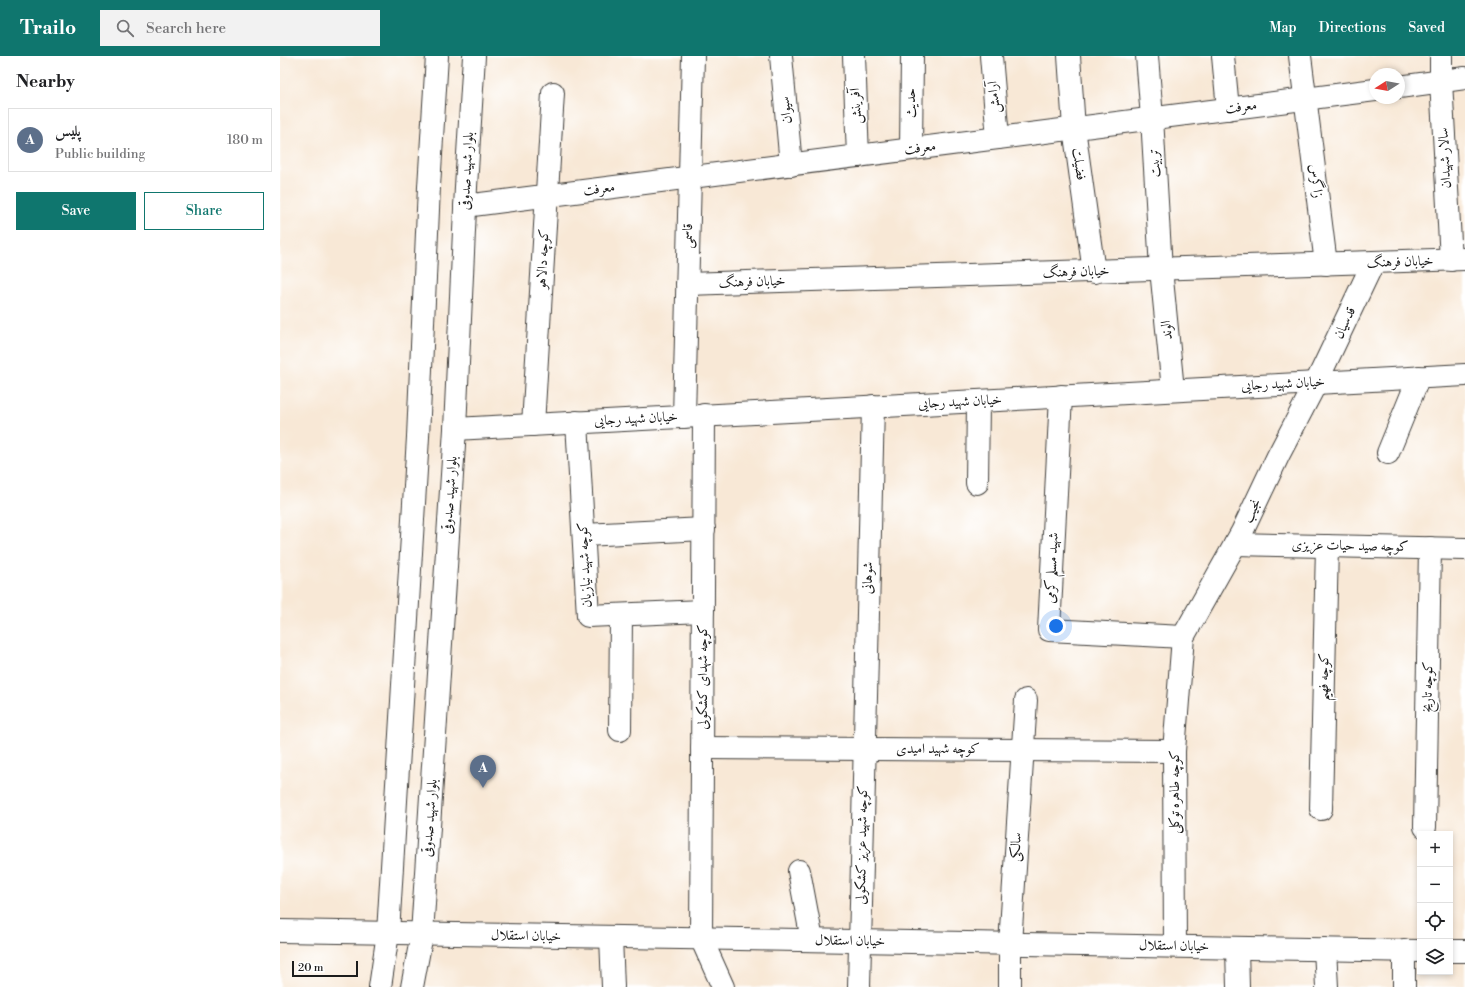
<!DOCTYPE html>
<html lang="en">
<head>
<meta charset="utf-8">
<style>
  :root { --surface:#fff; --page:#f2f2f2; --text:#202124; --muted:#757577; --line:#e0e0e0; --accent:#0f766e }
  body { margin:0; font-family:"Libre Bodoni",Amiri,serif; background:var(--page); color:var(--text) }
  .controls { position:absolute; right:12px; bottom:12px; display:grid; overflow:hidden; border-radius:0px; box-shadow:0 2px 6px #0003 }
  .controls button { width:36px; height:36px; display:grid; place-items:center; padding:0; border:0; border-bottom:1px solid var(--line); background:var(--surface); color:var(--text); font:20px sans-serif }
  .compass { position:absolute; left:1089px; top:12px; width:36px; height:36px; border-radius:50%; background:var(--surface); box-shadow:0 2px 6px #0003; rotate:259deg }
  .scale { position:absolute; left:12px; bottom:10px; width:66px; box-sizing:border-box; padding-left:4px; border:2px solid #1c1c1c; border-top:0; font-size:11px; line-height:14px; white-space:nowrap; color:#1c1c1c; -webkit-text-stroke:3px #fff; paint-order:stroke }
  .you { position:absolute; left:776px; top:570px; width:14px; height:14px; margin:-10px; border:3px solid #fff; border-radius:50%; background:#1a73e8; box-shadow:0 0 0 6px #1a73e833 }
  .badge { display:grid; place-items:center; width:26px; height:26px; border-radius:50%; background:var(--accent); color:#fff; font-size:13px; font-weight:700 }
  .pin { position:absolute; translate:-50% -33px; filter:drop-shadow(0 1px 2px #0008) }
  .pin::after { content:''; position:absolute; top:21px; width:14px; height:12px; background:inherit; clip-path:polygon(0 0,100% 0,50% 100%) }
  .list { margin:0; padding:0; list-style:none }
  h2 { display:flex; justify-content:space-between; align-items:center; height:52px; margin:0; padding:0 16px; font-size:17px }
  h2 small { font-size:13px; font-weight:400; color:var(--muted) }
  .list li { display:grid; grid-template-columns:26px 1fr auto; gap:12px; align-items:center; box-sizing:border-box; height:64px; margin:0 8px 8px; padding:0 8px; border:1px solid var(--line); border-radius:0px }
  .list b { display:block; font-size:15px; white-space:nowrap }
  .list p { margin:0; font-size:13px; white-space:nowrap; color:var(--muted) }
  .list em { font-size:13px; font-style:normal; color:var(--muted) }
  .actions { display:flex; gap:8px; padding:12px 16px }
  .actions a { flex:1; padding:9px 0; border:1px solid var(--accent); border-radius:0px; text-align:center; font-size:14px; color:var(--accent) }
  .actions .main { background:var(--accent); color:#fff }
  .icon { flex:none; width:22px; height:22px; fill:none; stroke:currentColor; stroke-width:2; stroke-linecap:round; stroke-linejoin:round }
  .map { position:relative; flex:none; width:1185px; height:931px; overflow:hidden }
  header { display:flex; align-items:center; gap:24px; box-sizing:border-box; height:56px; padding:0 20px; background:var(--accent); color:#fff }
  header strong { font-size:19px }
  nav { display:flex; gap:22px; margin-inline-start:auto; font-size:14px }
  .search { width:280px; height:36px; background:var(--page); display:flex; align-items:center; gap:10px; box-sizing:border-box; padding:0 14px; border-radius:0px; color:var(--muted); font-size:15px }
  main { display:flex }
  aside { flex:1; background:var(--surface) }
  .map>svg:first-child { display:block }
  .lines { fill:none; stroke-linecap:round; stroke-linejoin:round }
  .minor-casing { stroke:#3d3b38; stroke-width:24 }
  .major-casing { stroke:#3d3b38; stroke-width:24 }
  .minor { stroke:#fff; stroke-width:22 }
  .major { stroke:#fff; stroke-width:22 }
  .labels { text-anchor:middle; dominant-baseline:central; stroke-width:3; stroke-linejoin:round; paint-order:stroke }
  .street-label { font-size:14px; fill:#1c1c1c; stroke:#fff }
</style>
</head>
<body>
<header>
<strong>Trailo</strong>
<div class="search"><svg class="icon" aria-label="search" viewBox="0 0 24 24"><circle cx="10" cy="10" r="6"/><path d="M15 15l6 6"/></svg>Search here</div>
<nav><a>Map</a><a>Directions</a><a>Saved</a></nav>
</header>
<main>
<aside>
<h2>Nearby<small></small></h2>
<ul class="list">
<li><span class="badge" style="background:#5c6f8a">A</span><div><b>پلیس</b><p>Public building</p></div><em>180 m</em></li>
</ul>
<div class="actions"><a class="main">Save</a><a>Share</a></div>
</aside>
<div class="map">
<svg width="1185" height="931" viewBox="0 0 1185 931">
  <rect width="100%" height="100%" fill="#fff"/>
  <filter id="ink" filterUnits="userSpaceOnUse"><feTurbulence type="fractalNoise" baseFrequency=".025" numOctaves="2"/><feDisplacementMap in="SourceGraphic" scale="8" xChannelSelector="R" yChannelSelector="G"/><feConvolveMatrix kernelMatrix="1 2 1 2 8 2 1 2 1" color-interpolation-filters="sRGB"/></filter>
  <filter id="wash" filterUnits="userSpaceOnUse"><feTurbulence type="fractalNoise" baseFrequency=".012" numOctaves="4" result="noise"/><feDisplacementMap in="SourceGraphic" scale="16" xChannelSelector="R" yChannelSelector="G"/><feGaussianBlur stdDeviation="0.9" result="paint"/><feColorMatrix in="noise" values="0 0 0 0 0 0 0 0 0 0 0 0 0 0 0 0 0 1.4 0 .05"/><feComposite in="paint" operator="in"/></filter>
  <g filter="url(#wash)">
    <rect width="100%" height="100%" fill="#f8e8d6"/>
  </g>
  <g filter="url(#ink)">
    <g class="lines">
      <g class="minor-casing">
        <g id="minor">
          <polyline points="501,0 511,109"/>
          <polyline points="574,0 578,100"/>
          <polyline points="711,0 718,82"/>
          <polyline points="789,0 794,72 814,216"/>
          <polyline points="867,0 872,62 881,213 893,334"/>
          <polyline points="943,0 948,53"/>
          <polyline points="1020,0 1046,208"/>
          <polyline points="1161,0 1161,25 1171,204"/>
          <polyline points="1119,31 1185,22"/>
          <polyline points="631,93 632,0"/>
          <polyline points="185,150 1095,34"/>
          <polyline points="407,228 1185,203"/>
          <polyline points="781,340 769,574 903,581"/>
          <polyline points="424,359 421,882 443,931"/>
          <polyline points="404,361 413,0"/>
          <polyline points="297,366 308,560 423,555"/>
          <polyline points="253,369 273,37"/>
          <polyline points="175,373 1185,319"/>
          <polyline points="1108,397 1139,321"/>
          <polyline points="697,427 698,345"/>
          <polyline points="304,479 424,473"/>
          <polyline points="955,488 1185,493"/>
          <polyline points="340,674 341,559"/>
          <polyline points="422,692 894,695"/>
          <polyline points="1041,753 1047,490"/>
          <polyline points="1145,771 1150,492"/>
          <polyline points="519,815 532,884"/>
          <polyline points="0,875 1140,895"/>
          <polyline points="331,881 333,931"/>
          <polyline points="895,890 894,695 903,581 962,476 998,400 1036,327 1093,207"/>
          <polyline points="957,892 958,931"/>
          <polyline points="1045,893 1047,931"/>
          <polyline points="1170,895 1185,895"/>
          <polyline points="100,931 108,877"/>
          <polyline points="132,931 142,878"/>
          <polyline points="579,931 593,350"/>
          <polyline points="730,931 730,888 746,644"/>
          <polyline points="1124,931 1124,894"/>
        </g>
      </g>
      <g class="major-casing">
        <g id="major">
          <polyline points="108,877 138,381 149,131 157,0"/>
          <polyline points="142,878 175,373 186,131 194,0"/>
        </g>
      </g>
      <use href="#minor" class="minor"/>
      <use href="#major" class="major"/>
    </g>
  </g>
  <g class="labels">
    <g class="street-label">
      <text transform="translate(714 41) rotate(-95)">آرامش</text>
      <text transform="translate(631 47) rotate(-90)">حدیث</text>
      <text transform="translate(576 50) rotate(-93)">آفرینش</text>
      <text transform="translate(961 51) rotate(-7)">معرفت</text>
      <text transform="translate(506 54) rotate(-96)">سیوان</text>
      <text transform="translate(640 92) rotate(-7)">معرفت</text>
      <text transform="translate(1165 102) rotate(-93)">سالار شهیدان</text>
      <text transform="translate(875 107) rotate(-93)">تربیت</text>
      <text transform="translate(799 108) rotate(82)">فضیلت</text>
      <text transform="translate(187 115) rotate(-87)">بلوار شهید صدوقی</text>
      <text transform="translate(1036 125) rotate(83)">زاگرس</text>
      <text transform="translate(319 133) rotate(-7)">معرفت</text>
      <text transform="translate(408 180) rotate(-89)">قاسمی</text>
      <text transform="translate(263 203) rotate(-87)">کوچه دالاهو</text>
      <text transform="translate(1120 206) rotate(-2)">خیابان فرهنگ</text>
      <text transform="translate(796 216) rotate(-2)">خیابان فرهنگ</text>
      <text transform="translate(472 226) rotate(-2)">خیابان فرهنگ</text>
      <text transform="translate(1065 267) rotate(-65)">قدسیان</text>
      <text transform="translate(887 274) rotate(-96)">الوند</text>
      <text transform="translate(1003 328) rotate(-3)">خیابان شهید رجایی</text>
      <text transform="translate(680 346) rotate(-3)">خیابان شهید رجایی</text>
      <text transform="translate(356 363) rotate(-3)">خیابان شهید رجایی</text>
      <text transform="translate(170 439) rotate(-86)">بلوار شهید صدوقی</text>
      <text transform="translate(972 455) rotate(-65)">نجیب</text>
      <text transform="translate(1070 490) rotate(1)">کوچه صید حیات عزیزی</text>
      <text transform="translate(305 509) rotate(-93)">کوچه شهید نیازیان</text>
      <text transform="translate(772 512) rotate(-87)">شهید مسلم کرمی</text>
      <text transform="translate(588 522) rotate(-89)">شوهانی</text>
      <text transform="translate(423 621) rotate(-90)">کوچه شهدای کشکولی</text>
      <text transform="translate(1044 621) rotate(-89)">کوچه فهیم</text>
      <text transform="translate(1148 631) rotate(-89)">کوچه تاریخ</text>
      <text x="658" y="693">کوچه شهید امیدی</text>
      <text transform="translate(895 736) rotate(-90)">کوچه طاهره توکلی</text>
      <text transform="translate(150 762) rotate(-86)">بلوار شهید صدوقی</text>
      <text transform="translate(582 789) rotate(-89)">کوچه شهید عزیز کشکولی</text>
      <text transform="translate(736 791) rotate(-86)">سالکی</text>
      <text transform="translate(246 880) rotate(1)">خیابان استقلال</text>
      <text transform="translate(570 885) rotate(1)">خیابان استقلال</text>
      <text transform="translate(894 890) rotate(1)">خیابان استقلال</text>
    </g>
  </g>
</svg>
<div class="controls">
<button>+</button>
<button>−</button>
<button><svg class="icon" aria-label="locate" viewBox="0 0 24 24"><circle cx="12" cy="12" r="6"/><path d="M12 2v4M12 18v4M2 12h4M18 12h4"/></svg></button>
<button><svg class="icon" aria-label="layers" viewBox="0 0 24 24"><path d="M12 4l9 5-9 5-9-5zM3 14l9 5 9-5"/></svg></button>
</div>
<svg class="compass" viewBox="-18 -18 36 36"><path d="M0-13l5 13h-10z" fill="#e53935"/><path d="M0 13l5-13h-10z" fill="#757577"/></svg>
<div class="scale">20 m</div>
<div class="you"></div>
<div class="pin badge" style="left:203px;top:732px;background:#5c6f8a">A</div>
</div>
</main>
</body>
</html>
